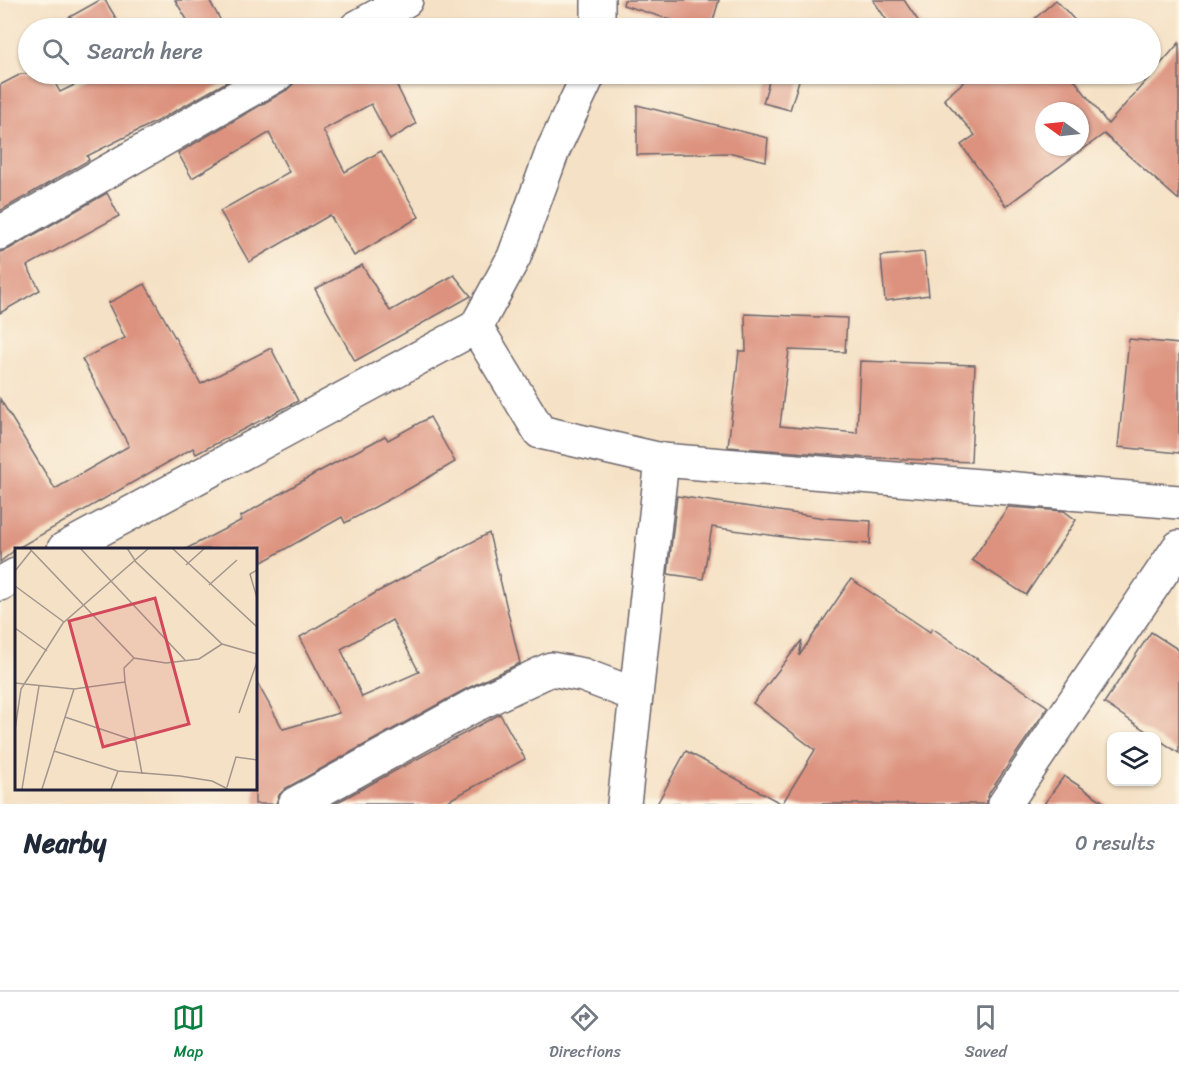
<!DOCTYPE html>
<html lang="en">
<head>
<meta charset="utf-8">
<style>
  :root { --surface:#fff; --page:#f2f2f3; --text:#1f2937; --muted:#747a83; --line:#e0e1e3; --accent:#0b8043 }
  body { margin:0; font-family:Sriracha,sans-serif; background:var(--page); color:var(--text) }
  .controls { position:absolute; right:18px; bottom:18px; display:grid; overflow:hidden; border-radius:12px; box-shadow:0 2px 4px #0004 }
  .controls button { width:54px; height:54px; display:grid; place-items:center; padding:0; border:0; border-bottom:2px solid var(--line); background:var(--surface); color:var(--text); font:30px sans-serif }
  .compass { position:absolute; left:1035px; top:102px; width:54px; height:54px; border-radius:50%; background:var(--surface); box-shadow:0 2px 4px #0004; rotate:285deg }
  .list { margin:0; padding:0; list-style:none }
  h2 { display:flex; justify-content:space-between; align-items:center; height:78px; margin:0; padding:0 24px; font-size:26px }
  h2 small { font-size:20px; font-weight:400; color:var(--muted) }
  .icon { flex:none; width:33px; height:33px; fill:none; stroke:currentColor; stroke-width:2; stroke-linecap:round; stroke-linejoin:round }
  .map { position:relative; flex:none; width:1179px; height:804px; overflow:hidden }
  .search { position:absolute; background:var(--surface); box-shadow:0 2px 4px #0004; left:18px; right:18px; top:18px; height:66px; display:flex; align-items:center; gap:15px; box-sizing:border-box; padding:0 21px; border-radius:33px; color:var(--muted); font-size:22px }
  .sheet { height:186px; background:var(--surface) }
  nav { display:flex; justify-content:space-around; align-items:center; box-sizing:border-box; height:84px; border-top:2px solid var(--line); background:var(--surface); font-size:16px; color:var(--muted) }
  nav a { display:grid; justify-items:center; gap:3px }
  nav .on { color:var(--accent) }
  .map>svg:first-child { display:block }
  .building { fill:#dc927e; fill-rule:evenodd }
  .lines { fill:none; stroke-linecap:round; stroke-linejoin:round }
  .minor-casing { stroke:#6c656b; stroke-width:36 }
  .minor { stroke:#fff; stroke-width:33 }
  .inset-road { fill:none; stroke:#a1958e; stroke-width:1.5 }
  .view { fill:#d1495b; fill-opacity:0.15; stroke:#d1495b; stroke-width:3 }
  .inset-edge { fill:none; stroke:#22223b; stroke-width:3 }
</style>
</head>
<body>
<div class="map">
<svg width="1179" height="804" viewBox="0 0 1179 804">
  <rect width="100%" height="100%" fill="#fcf5e5"/>
  <filter id="ink" filterUnits="userSpaceOnUse"><feTurbulence type="fractalNoise" baseFrequency=".0167" numOctaves="2"/><feDisplacementMap in="SourceGraphic" scale="12" xChannelSelector="R" yChannelSelector="G"/><feConvolveMatrix kernelMatrix="1 2 1 2 8 2 1 2 1" color-interpolation-filters="sRGB"/></filter>
  <filter id="wash" filterUnits="userSpaceOnUse"><feTurbulence type="fractalNoise" baseFrequency=".008" numOctaves="4" result="noise"/><feDisplacementMap in="SourceGraphic" scale="24" xChannelSelector="R" yChannelSelector="G"/><feGaussianBlur stdDeviation="1.35" result="paint"/><feColorMatrix in="noise" values="0 0 0 0 0 0 0 0 0 0 0 0 0 0 0 0 0 1.4 0 .05"/><feComposite in="paint" operator="in"/></filter>
  <g filter="url(#wash)">
    <rect width="100%" height="100%" fill="#f5e1c5"/>
    <g id="blocks">
      <g class="building">
        <polygon points="100,0 105,0 122,28 50,28"/>
        <polygon points="175,0 209,0 225,28 192,28"/>
        <polygon points="624,0 719,0 711,28 697,28 623,5"/>
        <polygon points="873,0 904,0 923,28 892,28"/>
        <polygon points="1056,0 1082,28 1024,28"/>
        <path d="M1179 43V200L1104 134 1006 206 961 145 975 135 944 99 973 74H1070L1108 124ZM1044 111H1080V147H1044Z"/>
        <polygon points="21,74 50,74 60,92 97,74 241,74 159,120 87,156 89,160 0,211 0,85"/>
        <polygon points="297,74 391,74 416,124 390,140 371,104 323,130 345,172 381,151 419,217 354,256 330,215 249,262 220,211 289,172 269,133 192,178 178,153 287,90 294,83"/>
        <polygon points="771,74 801,74 790,110 763,103"/>
        <polygon points="637,105 768,138 766,161 732,153 637,155"/>
        <polygon points="107,193 119,216 27,266 40,290 0,313 0,252 9,249"/>
        <polygon points="924,252 929,295 885,301 881,256"/>
        <polygon points="362,265 390,311 454,275 471,296 355,361 315,289"/>
        <polygon points="145,284 201,384 271,348 298,401 196,454 193,448 16,549 0,562 0,399 55,489 129,446 82,359 125,338 108,303"/>
        <polygon points="745,314 847,318 845,352 789,350 780,426 857,433 860,361 975,365 971,462 859,457 728,447 739,351 746,351"/>
        <polygon points="1129,339 1179,344 1179,453 1118,447"/>
        <polygon points="430,417 455,462 412,487 345,523 342,517 255,566 255,549 186,549 242,520 240,517 318,472 385,436 388,440"/>
        <polygon points="677,496 825,518 871,521 870,544 798,539 712,527 703,579 668,574"/>
        <polygon points="1008,507 1064,511 1076,520 1026,595 972,560"/>
        <path d="M489 533 520 663 464 690 286 788 279 795 276 804H255V679L283 729 339 713 300 637 377 592ZM392 620 419 672 362 697 341 649Z"/>
        <polygon points="851,579 930,632 932,628 1048,707 989,793 986,804 782,804 815,750 753,703 802,640 799,656"/>
        <polygon points="1151,632 1179,650 1179,753 1104,703"/>
        <polygon points="500,714 525,759 442,804 334,804"/>
        <polygon points="686,751 782,804 657,804"/>
        <polygon points="1064,776 1107,804 1044,804"/>
      </g>
    </g>
  </g>
  <g filter="url(#ink)">
    <use href="#blocks" fill-opacity="0" stroke="#6c656b" stroke-width="1.5"/>
    <g class="lines">
      <g class="minor-casing">
        <g id="minor">
          <polyline points="598,0 598,28"/>
          <polyline points="356,28 406,0"/>
          <polyline points="0,233 278,74"/>
          <polyline points="476,327 540,432 662,460 1179,502"/>
          <polyline points="64,549 476,327 514,257 553,150 589,74"/>
          <polyline points="0,584 16,575"/>
          <polyline points="295,804 473,706 551,669 583,675 636,695"/>
          <polyline points="624,804 662,460"/>
          <polyline points="1005,804 1179,547"/>
        </g>
      </g>
      <use href="#minor" class="minor"/>
    </g>
  </g>
  <g transform="translate(15 548)">
    <rect width="242" height="242" fill="#f5e1c5"/>
    <path class="inset-road" d="M14 0 119 110 151 115 184 111 207 96M65 0 170 112M112 0 121 14 207 96 242 106M157 0 242 79M171 17 190 0M242 22 235 26 242 50M0 23 16 3M194 37 222 12M0 38 49 74M0 80 32 103M119 110 109 120 110 134 127 226M0 135 59 141 110 134M224 165 242 114M50 169 121 193M0 182 6 141 48 75 134 0M39 203 103 223 165 228 197 233 213 241M212 239 221 209 242 212M7 241 24 138M27 241 59 141M96 241 103 223"/>
    <path class="view" d="M140 50 174 176 88 199 54 73Z"/>
    <rect width="242" height="242" class="inset-edge"/>
  </g>
</svg>
<div class="controls">
<button><svg class="icon" aria-label="layers" viewBox="0 0 24 24"><path d="M12 4l9 5-9 5-9-5zM3 14l9 5 9-5"/></svg></button>
</div>
<svg class="compass" viewBox="-18 -18 36 36"><path d="M0-13l5 13h-10z" fill="#e53935"/><path d="M0 13l5-13h-10z" fill="#747a83"/></svg>
<div class="search"><svg class="icon" aria-label="search" viewBox="0 0 24 24"><circle cx="10" cy="10" r="6"/><path d="M15 15l6 6"/></svg>Search here</div>
</div>
<section class="sheet">
<h2>Nearby<small>0 results</small></h2>
<ul class="list">
</ul>
</section>
<nav>
<a class="on"><svg class="icon" aria-label="map" viewBox="0 0 24 24"><path d="M3 6l6-2 6 2 6-2v14l-6 2-6-2-6 2zM9 4v14M15 6v14"/></svg>Map</a>
<a><svg class="icon" aria-label="directions" viewBox="0 0 24 24"><path d="M12 3l9 9-9 9-9-9zM9 14v-3h6M13 9l2 2-2 2"/></svg>Directions</a>
<a><svg class="icon" aria-label="saved" viewBox="0 0 24 24"><path d="M7 4h10v16l-5-4-5 4z"/></svg>Saved</a>
</nav>
</body>
</html>
